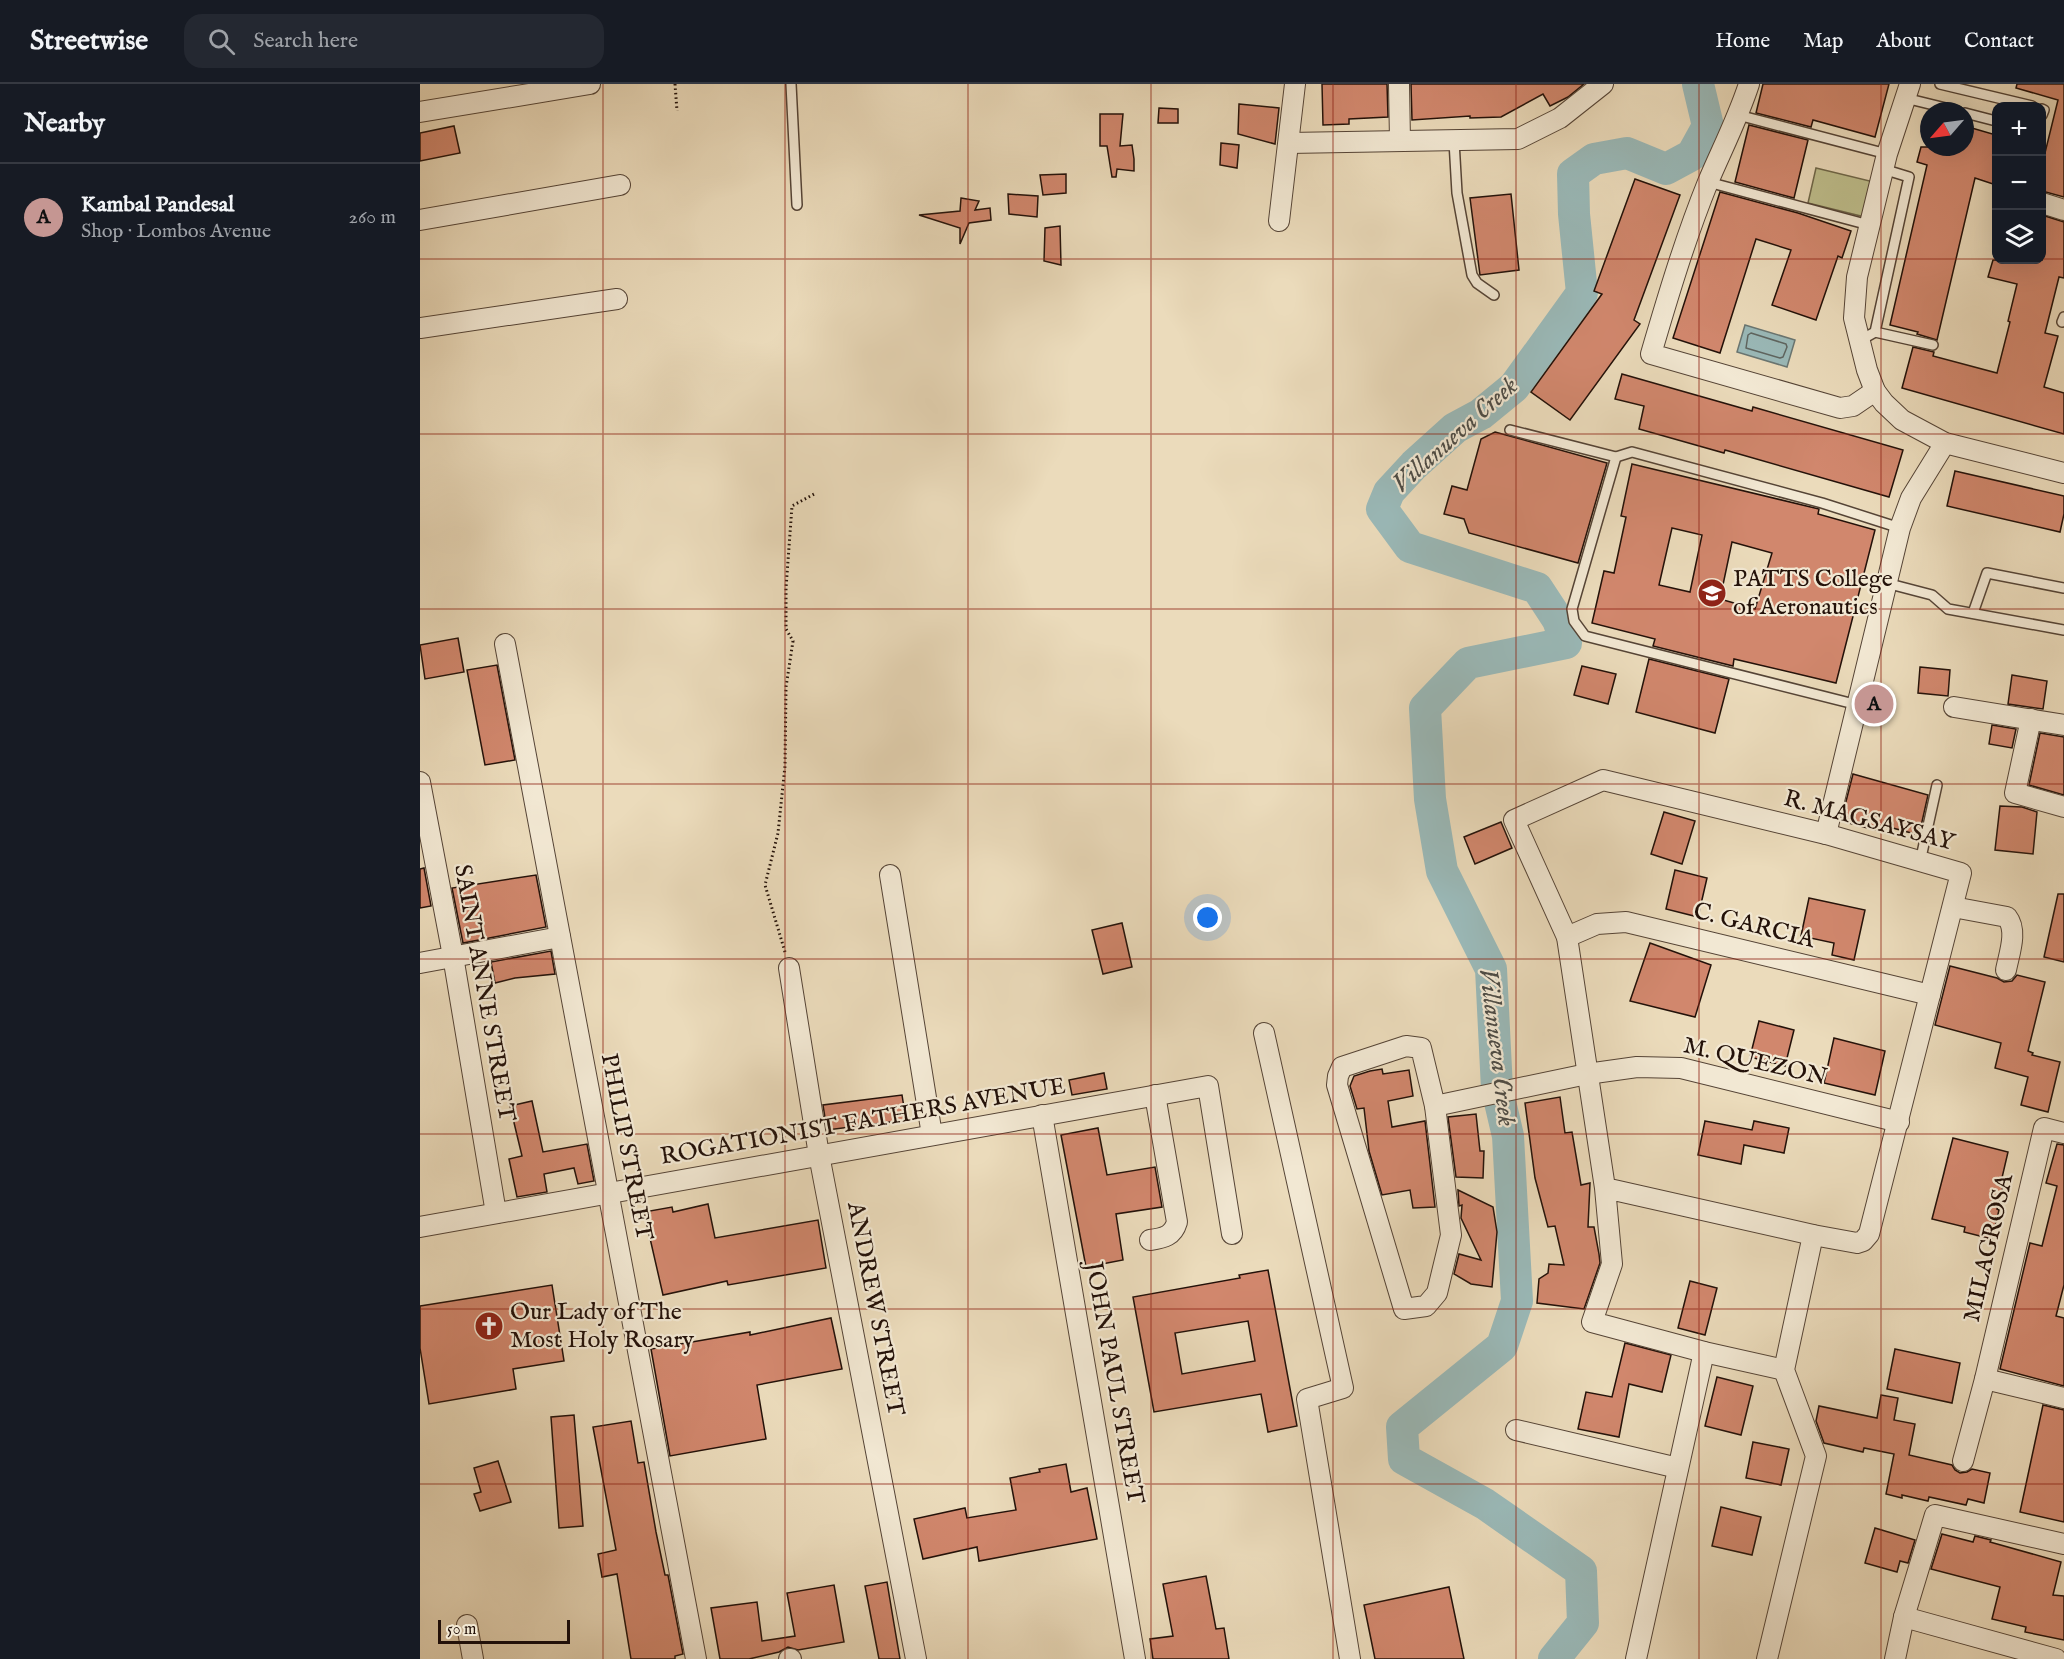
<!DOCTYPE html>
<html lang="en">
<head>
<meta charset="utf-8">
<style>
  :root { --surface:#171b24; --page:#242831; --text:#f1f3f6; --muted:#9ea1a6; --line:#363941; --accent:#c59692 }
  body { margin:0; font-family:"IM FELL English",serif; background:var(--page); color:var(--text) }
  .controls { position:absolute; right:18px; top:18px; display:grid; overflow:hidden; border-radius:12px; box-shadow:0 6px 24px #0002 }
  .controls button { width:54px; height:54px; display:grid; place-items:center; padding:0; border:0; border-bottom:2px solid var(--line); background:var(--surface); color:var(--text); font:30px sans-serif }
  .compass { position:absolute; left:1500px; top:18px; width:54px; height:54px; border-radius:50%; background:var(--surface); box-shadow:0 6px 24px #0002; rotate:242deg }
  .scale { position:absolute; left:18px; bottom:15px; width:132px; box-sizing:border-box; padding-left:6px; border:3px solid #231109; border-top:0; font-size:16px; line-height:21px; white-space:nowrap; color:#231109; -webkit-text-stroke:4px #f2e8d3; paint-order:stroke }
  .you { position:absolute; left:788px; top:834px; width:21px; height:21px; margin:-15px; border:4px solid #fff; border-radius:50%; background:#1a73e8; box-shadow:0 0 0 9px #1a73e833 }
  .badge { display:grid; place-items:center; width:39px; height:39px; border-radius:50%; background:var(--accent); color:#111; font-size:20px; font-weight:700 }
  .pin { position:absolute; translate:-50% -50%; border:3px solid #fff; box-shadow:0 2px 6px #0006 }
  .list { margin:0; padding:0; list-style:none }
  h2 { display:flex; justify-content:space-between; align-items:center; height:78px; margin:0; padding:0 24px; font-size:26px }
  h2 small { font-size:20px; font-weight:400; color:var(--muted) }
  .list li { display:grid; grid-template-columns:39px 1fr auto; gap:18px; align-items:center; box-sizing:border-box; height:108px; padding:0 24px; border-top:2px solid var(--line) }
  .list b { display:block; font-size:22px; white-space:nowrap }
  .list p { margin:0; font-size:20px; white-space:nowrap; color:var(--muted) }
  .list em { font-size:20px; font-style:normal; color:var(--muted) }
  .icon { flex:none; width:33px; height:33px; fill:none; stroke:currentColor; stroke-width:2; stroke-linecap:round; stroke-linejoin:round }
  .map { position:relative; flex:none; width:1644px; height:1575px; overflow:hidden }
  header { display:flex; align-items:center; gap:36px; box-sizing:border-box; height:84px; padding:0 30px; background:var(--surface); border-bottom:2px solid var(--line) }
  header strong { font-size:28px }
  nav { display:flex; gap:33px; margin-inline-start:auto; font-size:21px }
  .search { width:420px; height:54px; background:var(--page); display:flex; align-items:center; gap:15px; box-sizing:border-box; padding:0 21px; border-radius:18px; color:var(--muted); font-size:22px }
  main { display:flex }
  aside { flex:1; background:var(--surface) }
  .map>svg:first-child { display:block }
  .green { fill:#bebe8c; stroke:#70684a; stroke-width:1.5 }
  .water { fill:#9ab9b8; stroke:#6a7672; stroke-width:1.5 }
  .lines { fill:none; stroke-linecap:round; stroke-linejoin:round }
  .shore { stroke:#5e6560; stroke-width:1.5 }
  .river { stroke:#9ab9b8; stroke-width:32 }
  .building { fill:#d1876d; stroke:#231109; stroke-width:1.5; fill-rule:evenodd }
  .lane-casing { stroke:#554436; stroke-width:12 }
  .street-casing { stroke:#554436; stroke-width:22 }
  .path { stroke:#231109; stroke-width:3; stroke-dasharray:1.5 3; stroke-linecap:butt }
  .lane { stroke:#f2e8d3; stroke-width:9 }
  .street { stroke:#f2e8d3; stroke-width:20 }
  .grid { fill:none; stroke:#8f2418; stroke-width:1.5; stroke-opacity:0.55 }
  .labels { text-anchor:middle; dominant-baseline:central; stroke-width:4.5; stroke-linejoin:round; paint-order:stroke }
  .poi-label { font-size:24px; fill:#231109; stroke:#f2e8d3; text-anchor:start }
  .street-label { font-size:24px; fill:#231109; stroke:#f2e8d3 }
  .water-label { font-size:26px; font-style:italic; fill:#4d4c46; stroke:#f2e8d3 }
</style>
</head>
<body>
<header>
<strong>Streetwise</strong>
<div class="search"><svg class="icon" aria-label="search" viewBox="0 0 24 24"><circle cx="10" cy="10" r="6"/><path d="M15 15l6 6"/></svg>Search here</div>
<nav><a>Home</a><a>Map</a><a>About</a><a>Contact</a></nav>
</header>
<main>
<aside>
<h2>Nearby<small></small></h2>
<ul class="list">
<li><span class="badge">A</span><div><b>Kambal Pandesal</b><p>Shop · Lombos Avenue</p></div><em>260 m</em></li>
</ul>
</aside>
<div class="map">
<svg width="1644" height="1575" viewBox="0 0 1644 1575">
  <rect width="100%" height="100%" fill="#ebdbbb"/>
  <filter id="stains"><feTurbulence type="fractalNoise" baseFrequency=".00333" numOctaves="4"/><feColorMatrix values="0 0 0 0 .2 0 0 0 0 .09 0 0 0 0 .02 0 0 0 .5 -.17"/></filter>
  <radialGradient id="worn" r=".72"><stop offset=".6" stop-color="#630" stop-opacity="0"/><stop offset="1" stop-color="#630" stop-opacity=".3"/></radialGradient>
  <polygon class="green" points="1396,84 1458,99 1449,134 1388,119"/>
  <polygon class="water" points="1325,241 1375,256 1367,283 1317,268"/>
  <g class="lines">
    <polygon class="shore" points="1331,249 1366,260 1367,263 1363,273 1360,274 1326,264 1328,251"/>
    <polyline class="river" points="1134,1575 1163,1539 1161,1487 1065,1420 984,1375 982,1343 1082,1262 1097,1217 1088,1052 1077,1005 1071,885 1022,787 1010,715 1005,624 1048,579 1146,559 1138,536 1117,504 990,463 962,425 969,408 994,381 1035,344 1061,330 1094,303 1162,209 1154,130 1153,90 1174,75 1207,69 1246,85 1272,71 1288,42 1278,0"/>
  </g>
  <g class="building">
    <polygon points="902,0 967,0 968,33 929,35 929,40 903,41"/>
    <polygon points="991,0 1164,0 1148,13 1130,22 1123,10 1081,33 1050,34 1050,32 992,36"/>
    <polygon points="1343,0 1469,0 1455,53 1393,36 1391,43 1336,29"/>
    <polygon points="1597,0 1644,0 1644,113 1622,107 1622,81 1638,16 1596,4"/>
    <polygon points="819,20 859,24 855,60 818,50"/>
    <polygon points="739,24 758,25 758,39 738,39"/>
    <polygon points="680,30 703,30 700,62 712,61 714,75 714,87 697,85 696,93 692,93 687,62 680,62"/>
    <polygon points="1329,41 1388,56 1374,114 1315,98"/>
    <polygon points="34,42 40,69 0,77 0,49"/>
    <polygon points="1545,42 1576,51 1576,101 1555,94 1517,256 1497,250 1498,248 1470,241 1507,81 1497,78 1501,63 1545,63"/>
    <polygon points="801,59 819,61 817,84 800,81"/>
    <polygon points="646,90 646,109 623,111 620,91"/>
    <polygon points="1215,95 1260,111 1214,236 1220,240 1150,336 1111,308 1182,210 1174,207"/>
    <polygon points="1300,108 1378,129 1431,147 1422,174 1418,172 1396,236 1352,221 1371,166 1336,155 1300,269 1253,254"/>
    <polygon points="588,110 618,112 617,133 589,130"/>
    <polygon points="1091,110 1099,186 1060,191 1050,114"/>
    <polygon points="541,114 559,117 555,126 570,124 571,136 549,139 540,160 540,144 499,131 540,127"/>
    <polygon points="1622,131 1644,138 1644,194 1639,193 1625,249 1638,252 1624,303 1644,309 1644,350 1482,304 1493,263 1514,268 1513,272 1577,289 1590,238 1588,237 1597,200 1568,193 1573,176 1622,176"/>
    <polygon points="640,142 641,181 624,177 625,144"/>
    <polygon points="1202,290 1332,327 1333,323 1483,366 1469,413 1305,366 1304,369 1219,345 1224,322 1195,315"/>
    <polygon points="1075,348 1187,379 1158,479 1049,449 1044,435 1024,430 1032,402 1047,406 1061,355"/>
    <path d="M1212 380 1399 425 1398 430 1455 446 1416 599 1314 575 1313 582 1233 562 1235 555 1172 539 1184 487 1194 489 1206 433 1201 432ZM1252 444 1282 451 1270 508 1239 501ZM1312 458 1352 469 1335 525 1300 515Z"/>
    <polygon points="1535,387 1644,412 1644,430 1640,448 1527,422"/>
    <polygon points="38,554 44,588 5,595 0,561"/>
    <polygon points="1229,575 1309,595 1295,649 1216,628"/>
    <polygon points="77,581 95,676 65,681 47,586"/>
    <polygon points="1162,582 1196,590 1188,620 1154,611"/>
    <polygon points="1500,583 1530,586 1528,612 1498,609"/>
    <polygon points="1592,591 1627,597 1623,625 1588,620"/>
    <polygon points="1572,641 1596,645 1592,664 1569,660"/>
    <polygon points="1620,649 1644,653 1644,711 1609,701"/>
    <polygon points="1433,690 1508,711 1499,751 1465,742 1463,748 1421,737"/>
    <polygon points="1580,722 1602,723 1617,728 1613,770 1575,766"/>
    <polygon points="1244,728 1275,737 1262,780 1231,770"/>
    <polygon points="1081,738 1092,764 1055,780 1044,753"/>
    <polygon points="4,784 11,822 0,824 0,785"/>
    <polygon points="1255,786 1287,794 1278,833 1246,825"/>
    <polygon points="116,791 126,843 43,859 32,804"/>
    <polygon points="1638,810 1644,810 1644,878 1624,873"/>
    <polygon points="1389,814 1445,826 1434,876 1412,871 1414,859 1381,852"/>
    <polygon points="702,839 712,883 683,890 672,846"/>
    <polygon points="1230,859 1291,881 1275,933 1210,917"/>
    <polygon points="131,867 135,890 95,894 75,899 71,878"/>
    <polygon points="1530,882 1577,894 1584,898 1592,897 1597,891 1625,898 1608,967 1613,969 1612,971 1640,978 1628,1028 1601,1021 1608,993 1575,984 1581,959 1515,941"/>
    <polygon points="1339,937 1374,946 1365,982 1330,973"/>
    <polygon points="1414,954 1465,967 1455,1011 1404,999"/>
    <polygon points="962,985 963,990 989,986 993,1012 968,1017 972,1043 1005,1037 1015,1123 993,1124 990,1106 962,1111 949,1067 944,1024 937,1025 930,1002 934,992 950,987"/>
    <polygon points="684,989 687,1005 652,1011 649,996"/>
    <polygon points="482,1011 486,1036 407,1046 403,1021"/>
    <polygon points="1140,1013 1145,1049 1152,1048 1161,1101 1170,1099 1168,1143 1174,1143 1179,1170 1180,1179 1164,1225 1117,1219 1119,1195 1128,1189 1129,1180 1144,1181 1135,1142 1128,1143 1115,1094 1105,1019"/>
    <polygon points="112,1017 123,1068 167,1060 174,1097 158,1100 154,1084 124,1090 127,1108 97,1113 89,1075 102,1072 90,1022"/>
    <polygon points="1056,1030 1060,1067 1064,1067 1063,1094 1036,1093 1028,1033"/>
    <polygon points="1285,1037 1332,1046 1334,1037 1369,1044 1364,1069 1324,1061 1321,1080 1278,1071"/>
    <polygon points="678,1044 687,1091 735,1083 742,1123 696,1130 703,1176 666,1183 641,1051"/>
    <polygon points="1533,1054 1588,1068 1581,1098 1584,1099 1577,1125 1579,1126 1572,1155 1544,1148 1545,1143 1512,1135"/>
    <polygon points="1637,1060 1644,1061 1644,1201 1636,1232 1644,1234 1644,1302 1580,1285 1610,1159 1622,1162 1637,1102 1626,1099"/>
    <polygon points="1038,1106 1073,1123 1077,1148 1072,1203 1051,1200 1034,1190 1039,1170 1061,1176 1041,1134 1042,1121 1039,1122"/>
    <polygon points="288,1120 295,1154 398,1136 406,1184 308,1201 307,1197 243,1211 224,1128 252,1123 253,1128"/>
    <path d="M848 1186 877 1342 848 1348 841 1310 734 1328 713 1213 820 1194 819 1191ZM828 1237 835 1277 762 1290 755 1249Z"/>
    <polygon points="1270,1197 1297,1204 1285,1251 1258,1244"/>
    <polygon points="132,1201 144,1277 93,1285 96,1305 9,1320 0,1264 0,1222"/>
    <polygon points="411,1234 422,1285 337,1301 346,1355 250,1372 231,1265 330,1248 330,1251"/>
    <polygon points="1205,1259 1251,1271 1242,1308 1209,1300 1199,1353 1158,1345 1166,1308 1192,1313"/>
    <polygon points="1475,1265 1540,1279 1532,1319 1467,1305"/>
    <polygon points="1297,1293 1333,1302 1321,1351 1285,1342"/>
    <polygon points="1461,1311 1478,1314 1474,1336 1495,1340 1489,1371 1532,1381 1535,1386 1540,1389 1547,1388 1552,1385 1570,1389 1564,1419 1548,1415 1546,1421 1509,1413 1508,1417 1482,1411 1482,1414 1466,1410 1474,1370 1444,1364 1443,1368 1404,1359 1396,1337 1399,1322 1457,1334"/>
    <polygon points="1623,1321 1644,1326 1644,1438 1600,1428"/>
    <polygon points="154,1331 163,1442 139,1444 131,1333"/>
    <polygon points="211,1337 218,1379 224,1378 236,1448 245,1491 248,1491 263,1570 255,1572 255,1575 211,1575 197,1490 182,1493 178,1470 196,1466 173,1343"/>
    <polygon points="1333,1358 1369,1365 1361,1401 1326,1394"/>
    <polygon points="78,1377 91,1418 60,1427 54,1410 61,1408 54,1384"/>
    <polygon points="646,1380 651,1408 667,1404 677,1455 559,1477 557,1463 503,1475 494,1435 545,1424 547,1434 596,1426 590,1394 620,1388 619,1385"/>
    <polygon points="1301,1423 1341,1433 1332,1471 1292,1462"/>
    <polygon points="1455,1444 1495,1456 1488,1479 1480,1477 1477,1488 1445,1479"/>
    <polygon points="1522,1450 1553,1458 1555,1452 1571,1456 1570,1458 1641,1478 1633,1511 1644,1512 1644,1556 1605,1548 1606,1543 1572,1535 1580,1503 1511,1485"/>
    <polygon points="786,1492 796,1545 804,1544 809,1575 733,1575 730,1555 753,1552 743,1500"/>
    <polygon points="467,1498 474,1540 480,1575 459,1575 445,1502"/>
    <polygon points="414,1501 424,1558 378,1566 368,1563 359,1568 329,1575 300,1575 291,1524 337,1518 342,1557 375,1552 367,1509"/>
    <polygon points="1029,1503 1044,1575 955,1575 944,1521"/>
  </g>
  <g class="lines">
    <g class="lane-casing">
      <g id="lane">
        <polyline points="371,0 377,121"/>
        <polyline points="1520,0 1612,22"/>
        <polyline points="1485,14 1538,27"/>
        <polyline points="1622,25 1624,26 1622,31"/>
        <polyline points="1545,29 1576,37"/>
        <polyline points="1318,31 1467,70"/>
        <polyline points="1034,57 1037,109 1052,191 1057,199 1074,211"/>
        <polyline points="1288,98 1449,141"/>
        <polyline points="1642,238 1644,233"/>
        <polyline points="1455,248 1513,261"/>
        <polyline points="1439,257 1455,248 1489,93 1463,85"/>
        <polyline points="1090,346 1196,373 1212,368 1402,419 1480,444"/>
        <polyline points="1196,373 1152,525 1154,537 1165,552 1438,621"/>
        <polyline points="1466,499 1512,511 1528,525 1644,546"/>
        <polyline points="1553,529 1567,489 1644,504"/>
        <polyline points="1500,778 1517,701"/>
      </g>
    </g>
    <g class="street-casing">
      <g id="street">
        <polyline points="979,0 980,57"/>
        <path d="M1329 0C1318 34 1302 65 1288 98 1265 155 1248 212 1231 270L1420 324 1433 322 1455 307"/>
        <polyline points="1490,0 1467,70 1437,193 1434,234 1447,286 1455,307 1464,319 1482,336 1525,359 1644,389"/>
        <polyline points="0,28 170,0"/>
        <polyline points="869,59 1098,55 1140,34 1183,0"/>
        <polyline points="1622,119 1644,126"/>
        <polyline points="0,136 200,101"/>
        <polyline points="859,137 875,0"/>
        <polyline points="0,244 197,215"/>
        <polyline points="85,560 276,1575"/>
        <polyline points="1534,623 1644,641"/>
        <polyline points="1611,635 1595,709 1644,723"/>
        <polyline points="0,698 33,872 76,1129"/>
        <polyline points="1406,750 1480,444 1491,414 1525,359"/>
        <polyline points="470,791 512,1051"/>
        <path d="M1533 823 1587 833C1598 847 1589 870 1586 886"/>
        <polyline points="1147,853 1177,840 1206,838 1510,911"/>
        <polyline points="0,879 140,853"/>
        <polyline points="369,884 399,1071 496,1575"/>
        <polyline points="844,949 923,1304 887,1315 930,1575"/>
        <polygon points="986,962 1001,964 1015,1022 1031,1151 1017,1209 1006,1222 984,1225 917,1001 918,992 922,983"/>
        <polyline points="1015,1022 1167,990 1217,983 1261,984 1479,1038"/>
        <polyline points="622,1031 715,1575"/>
        <polyline points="1185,1104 1393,1151 1437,1159 1443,1157 1449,1150 1541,789 1406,750 1183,696 1094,736 1147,853 1185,1104 1192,1180 1172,1238 1284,1268 1364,1286"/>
        <polyline points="0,1143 788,1002 812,1150"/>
        <path d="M730 1156C744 1154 753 1152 757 1138L735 1011"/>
        <polyline points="1565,1295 1644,1314"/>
        <polyline points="1096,1346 1258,1384"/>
        <polyline points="1543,1377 1565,1295 1624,1044 1644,1049"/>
        <polyline points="1484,1533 1636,1575"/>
        <polyline points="47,1541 53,1575"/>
        <polyline points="369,1575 371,1575"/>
        <polyline points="1216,1575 1284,1268"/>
        <polyline points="1347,1575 1396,1372 1364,1286 1393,1151"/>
        <polyline points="1475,1575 1484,1533 1515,1431 1644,1460"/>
      </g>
    </g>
    <g class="path">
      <polyline points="255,0 257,27"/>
      <polyline points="365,868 345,801 358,749 365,682 366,603 373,557 366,545 366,504 372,422 396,409"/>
    </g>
    <use href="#lane" class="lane"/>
    <use href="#street" class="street"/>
  </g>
  <path class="grid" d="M183 0V1575M365 0V1575M548 0V1575M731 0V1575M913 0V1575M1096 0V1575M1279 0V1575M1461 0V1575M0 175H1576M1622 175H1644M0 350H1644M0 525H1644M0 700H1644M0 875H1644M0 1050H1644M0 1225H1644M0 1400H1644"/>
  <defs>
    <g id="university-disc" transform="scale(1.5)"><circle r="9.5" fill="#8f2418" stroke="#f2e8d3"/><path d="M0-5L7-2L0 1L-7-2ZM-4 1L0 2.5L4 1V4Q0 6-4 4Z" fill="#fff"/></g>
    <g id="church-disc" transform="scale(1.5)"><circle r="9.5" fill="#8f2418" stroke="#f2e8d3"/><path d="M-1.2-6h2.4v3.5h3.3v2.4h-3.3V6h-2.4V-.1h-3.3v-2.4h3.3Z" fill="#fff"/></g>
  </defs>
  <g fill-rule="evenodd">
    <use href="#university-disc" x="1292" y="509"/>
    <use href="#church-disc" x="69" y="1242"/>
  </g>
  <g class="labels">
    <g class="poi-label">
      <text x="1313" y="495">PATTS College<tspan x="1313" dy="28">of Aeronautics</tspan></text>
      <text x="90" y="1228">Our Lady of The<tspan x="90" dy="28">Most Holy Rosary</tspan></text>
    </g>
    <g class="street-label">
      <text transform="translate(1449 737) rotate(15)">R. MAGSAYSAY</text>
      <text transform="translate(1334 842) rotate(14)">C. GARCIA</text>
      <text transform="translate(64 909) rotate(80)">SAINT ANNE STREET</text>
      <text transform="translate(1335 978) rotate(13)">M. QUEZON</text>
      <text transform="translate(443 1038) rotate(-10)">ROGATIONIST FATHERS AVENUE</text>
      <text transform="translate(206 1063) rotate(79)">PHILIP STREET</text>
      <text transform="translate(1569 1164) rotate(-77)">MILAGROSA</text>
      <text transform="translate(455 1225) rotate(79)">ANDREW STREET</text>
      <text transform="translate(694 1299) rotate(80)">JOHN PAUL STREET</text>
    </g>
    <g class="water-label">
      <text transform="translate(1035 351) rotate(-42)">Villanueva Creek</text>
      <text transform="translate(1077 963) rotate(83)">Villanueva Creek</text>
    </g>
  </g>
  <rect width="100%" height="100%" filter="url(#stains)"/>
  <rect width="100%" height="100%" fill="url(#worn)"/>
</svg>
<div class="controls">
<button>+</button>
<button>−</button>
<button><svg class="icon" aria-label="layers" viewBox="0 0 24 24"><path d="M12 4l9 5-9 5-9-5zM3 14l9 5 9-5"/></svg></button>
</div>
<svg class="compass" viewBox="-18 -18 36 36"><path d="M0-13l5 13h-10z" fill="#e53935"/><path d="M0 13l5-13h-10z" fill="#9ea1a6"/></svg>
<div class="scale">50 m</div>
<div class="you"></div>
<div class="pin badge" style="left:1454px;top:620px">A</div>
</div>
</main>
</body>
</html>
